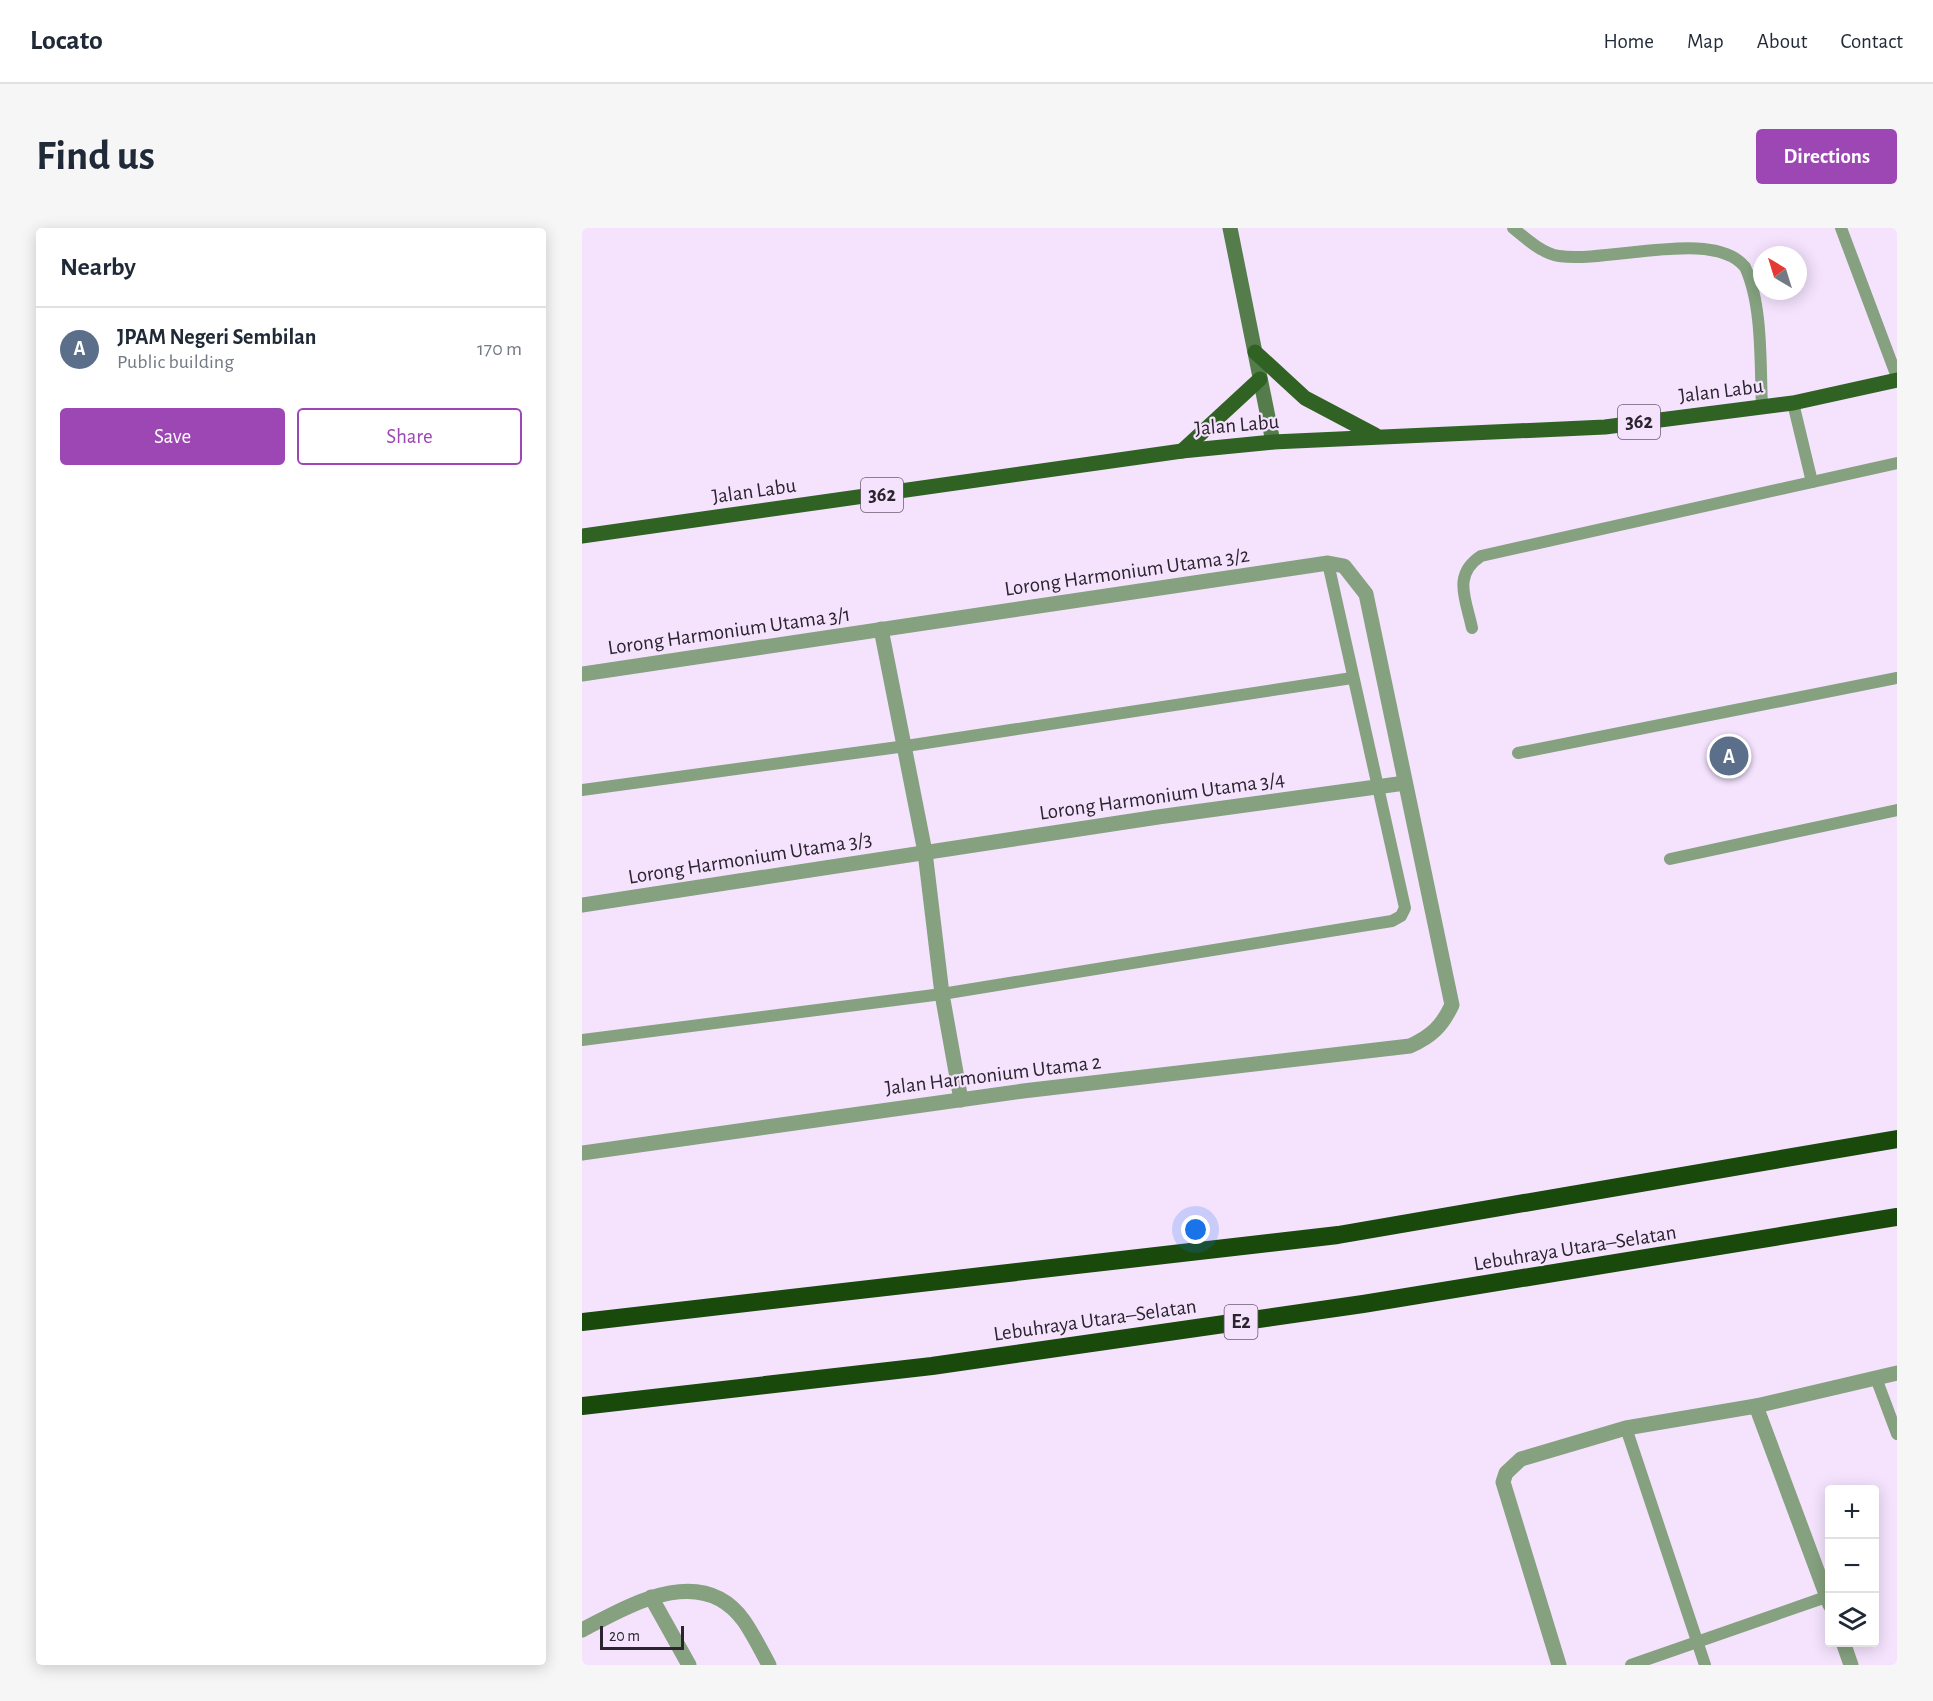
<!DOCTYPE html>
<html lang="en">
<head>
<meta charset="utf-8">
<style>
  :root { --surface:#fff; --page:#f6f6f7; --text:#1f2937; --muted:#747a83; --line:#e0e1e3; --accent:#9d47b4 }
  body { margin:0; font-family:"Alegreya Sans",sans-serif; background:var(--page); color:var(--text) }
  .controls { position:absolute; right:18px; bottom:18px; display:grid; overflow:hidden; border-radius:6px; box-shadow:0 3px 15px #0003 }
  .controls button { width:54px; height:54px; display:grid; place-items:center; padding:0; border:0; border-bottom:2px solid var(--line); background:var(--surface); color:var(--text); font:30px sans-serif }
  .compass { position:absolute; left:1171px; top:18px; width:54px; height:54px; border-radius:50%; background:var(--surface); box-shadow:0 3px 15px #0003; rotate:322deg }
  .scale { position:absolute; left:18px; bottom:15px; width:84px; box-sizing:border-box; padding-left:6px; border:3px solid #2b242e; border-top:0; font-size:16px; line-height:21px; white-space:nowrap; color:#2b242e; -webkit-text-stroke:4px #f5e3fe; paint-order:stroke }
  .you { position:absolute; left:614px; top:1002px; width:21px; height:21px; margin:-15px; border:4px solid #fff; border-radius:50%; background:#1a73e8; box-shadow:0 0 0 9px #1a73e833 }
  .badge { display:grid; place-items:center; width:39px; height:39px; border-radius:50%; background:var(--accent); color:#fff; font-size:20px; font-weight:700 }
  .pin { position:absolute; translate:-50% -50%; border:3px solid #fff; box-shadow:0 2px 6px #0006 }
  .list { margin:0; padding:0; list-style:none }
  h2 { display:flex; justify-content:space-between; align-items:center; height:78px; margin:0; padding:0 24px; font-size:26px }
  h2 small { font-size:20px; font-weight:400; color:var(--muted) }
  .list li { display:grid; grid-template-columns:39px 1fr auto; gap:18px; align-items:center; box-sizing:border-box; height:84px; padding:0 24px; border-top:2px solid var(--line) }
  .list b { display:block; font-size:22px; white-space:nowrap }
  .list p { margin:0; font-size:20px; white-space:nowrap; color:var(--muted) }
  .list em { font-size:20px; font-style:normal; color:var(--muted) }
  .actions { display:flex; gap:12px; padding:18px 24px }
  .actions a { flex:1; padding:14px 0; border:2px solid var(--accent); border-radius:6px; text-align:center; font-size:21px; color:var(--accent) }
  .actions .main { background:var(--accent); color:#fff }
  .icon { flex:none; width:33px; height:33px; fill:none; stroke:currentColor; stroke-width:2; stroke-linecap:round; stroke-linejoin:round }
  .map { position:relative; flex:none; width:1315px; height:1437px; overflow:hidden; border-radius:6px }
  header { display:flex; align-items:center; gap:36px; box-sizing:border-box; height:84px; padding:0 30px; background:var(--surface); border-bottom:2px solid var(--line) }
  header strong { font-size:28px }
  nav { display:flex; gap:33px; margin-inline-start:auto; font-size:21px }
  .intro { display:flex; align-items:center; justify-content:space-between; box-sizing:border-box; height:144px; padding:0 36px }
  h1 { margin:0; font-size:42px }
  .button { padding:15px 27px; border-radius:6px; background:var(--accent); color:#fff; font-size:21px; font-weight:700 }
  main { display:flex; gap:36px; padding:0 36px }
  aside { flex:1; background:var(--surface); border-radius:6px; box-shadow:0 3px 15px #0003 }
  .map>svg:first-child { display:block }
  .lines { fill:none; stroke-linecap:round; stroke-linejoin:round }
  .service { stroke:#85a17f; stroke-width:12 }
  .minor { stroke:#85a17f; stroke-width:15 }
  .secondary { stroke:#547d4b; stroke-width:15 }
  .primary { stroke:#2f6223; stroke-width:15 }
  .motorway { stroke:#1a490c; stroke-width:18 }
  .labels { text-anchor:middle; dominant-baseline:central; stroke-width:4.5; stroke-linejoin:round; paint-order:stroke }
  .shield { fill:#f5e3fe; stroke:#685d6c; stroke-width:1.5 }
  .shield-label { font-size:20px; font-weight:bold; fill:#2b242e }
  .street-label { font-size:21px; fill:#2b242e; stroke:#f5e3fe }
</style>
</head>
<body>
<header>
<strong>Locato</strong>
<nav><a>Home</a><a>Map</a><a>About</a><a>Contact</a></nav>
</header>
<div class="intro"><h1>Find us</h1><a class="button">Directions</a></div>
<main>
<aside>
<h2>Nearby<small></small></h2>
<ul class="list">
<li><span class="badge" style="background:#5c6f8a">A</span><div><b>JPAM Negeri Sembilan</b><p>Public building</p></div><em>170 m</em></li>
</ul>
<div class="actions"><a class="main">Save</a><a>Share</a></div>
</aside>
<div class="map">
<svg width="1315" height="1437" viewBox="0 0 1315 1437">
  <rect width="100%" height="100%" fill="#f5e3fe"/>
  <g class="lines">
    <g class="service">
      <path d="M931 0C943 10 961 26 977 28 1029 35 1132 0 1163 39 1181 77 1178 137 1180 179"/>
      <polyline points="1259,0 1315,149"/>
      <polyline points="1211,175 1230,254"/>
      <path d="M890 400C884 371 870 347 899 328L1315 235"/>
      <polyline points="936,525 1315,450"/>
      <polyline points="0,562 324,518 770,450"/>
      <polyline points="1088,631 1315,582"/>
      <polyline points="0,812 360,766 810,693 819,688 823,680 746,335"/>
      <polyline points="1294,1150 1315,1206"/>
      <polyline points="1044,1200 1123,1437"/>
      <polyline points="1049,1437 1244,1369"/>
    </g>
    <g class="minor">
      <polyline points="299,401 343,624 360,766 379,872"/>
      <path d="M0 446 746 335 762 338 784 366 870 777C860 798 850 808 828 818L441 863 0 925"/>
      <polyline points="0,677 576,589 823,555"/>
      <polyline points="1174,1178 1248,1377"/>
      <polyline points="69,1369 107,1437"/>
      <path d="M0 1402C48 1377 120 1334 162 1393 171 1406 179 1422 187 1437"/>
      <polyline points="1261,1414 1269,1437"/>
      <polyline points="977,1437 921,1254 924,1245 939,1231 1044,1200 1174,1178 1315,1145"/>
    </g>
    <polyline class="secondary" points="648,0 691,214"/>
    <g class="primary">
      <polyline points="673,124 723,170 793,207"/>
      <polyline points="600,223 678,151"/>
      <polyline points="0,308 600,223 691,214 1023,199 1211,175 1315,152"/>
    </g>
    <g class="motorway">
      <polyline points="0,1094 756,1007 1315,911"/>
      <polyline points="0,1178 350,1138 781,1076 1315,989"/>
    </g>
  </g>
  <g class="labels">
    <g class="shield">
      <rect x="1036" y="177" width="42" height="34" rx="4.5"/>
      <rect x="279" y="250" width="42" height="34" rx="4.5"/>
      <rect x="642.5" y="1077" width="33" height="34" rx="4.5"/>
    </g>
    <g class="shield-label">
      <text x="1057" y="194">362</text>
      <text x="300" y="267">362</text>
      <text x="659" y="1094">E2</text>
    </g>
    <g class="street-label">
      <text transform="translate(1139 163) rotate(-7)">Jalan Labu</text>
      <text transform="translate(655 197) rotate(-5)">Jalan Labu</text>
      <text transform="translate(172 263) rotate(-8)">Jalan Labu</text>
      <text transform="translate(545 344) rotate(-8)">Lorong Harmonium Utama 3/2</text>
      <text transform="translate(147 403) rotate(-8)">Lorong Harmonium Utama 3/1</text>
      <text transform="translate(580 568) rotate(-8)">Lorong Harmonium Utama 3/4</text>
      <text transform="translate(168 630) rotate(-9)">Lorong Harmonium Utama 3/3</text>
      <text transform="translate(411 847) rotate(-7)">Jalan Harmonium Utama 2</text>
      <text transform="translate(993 1020) rotate(-9)">Lebuhraya Utara–Selatan</text>
      <text transform="translate(513 1092) rotate(-8)">Lebuhraya Utara–Selatan</text>
    </g>
  </g>
</svg>
<div class="controls">
<button>+</button>
<button>−</button>
<button><svg class="icon" aria-label="layers" viewBox="0 0 24 24"><path d="M12 4l9 5-9 5-9-5zM3 14l9 5 9-5"/></svg></button>
</div>
<svg class="compass" viewBox="-18 -18 36 36"><path d="M0-13l5 13h-10z" fill="#e53935"/><path d="M0 13l5-13h-10z" fill="#747a83"/></svg>
<div class="scale">20 m</div>
<div class="you"></div>
<div class="pin badge" style="left:1147px;top:528px;background:#5c6f8a">A</div>
</div>
</main>
</body>
</html>
